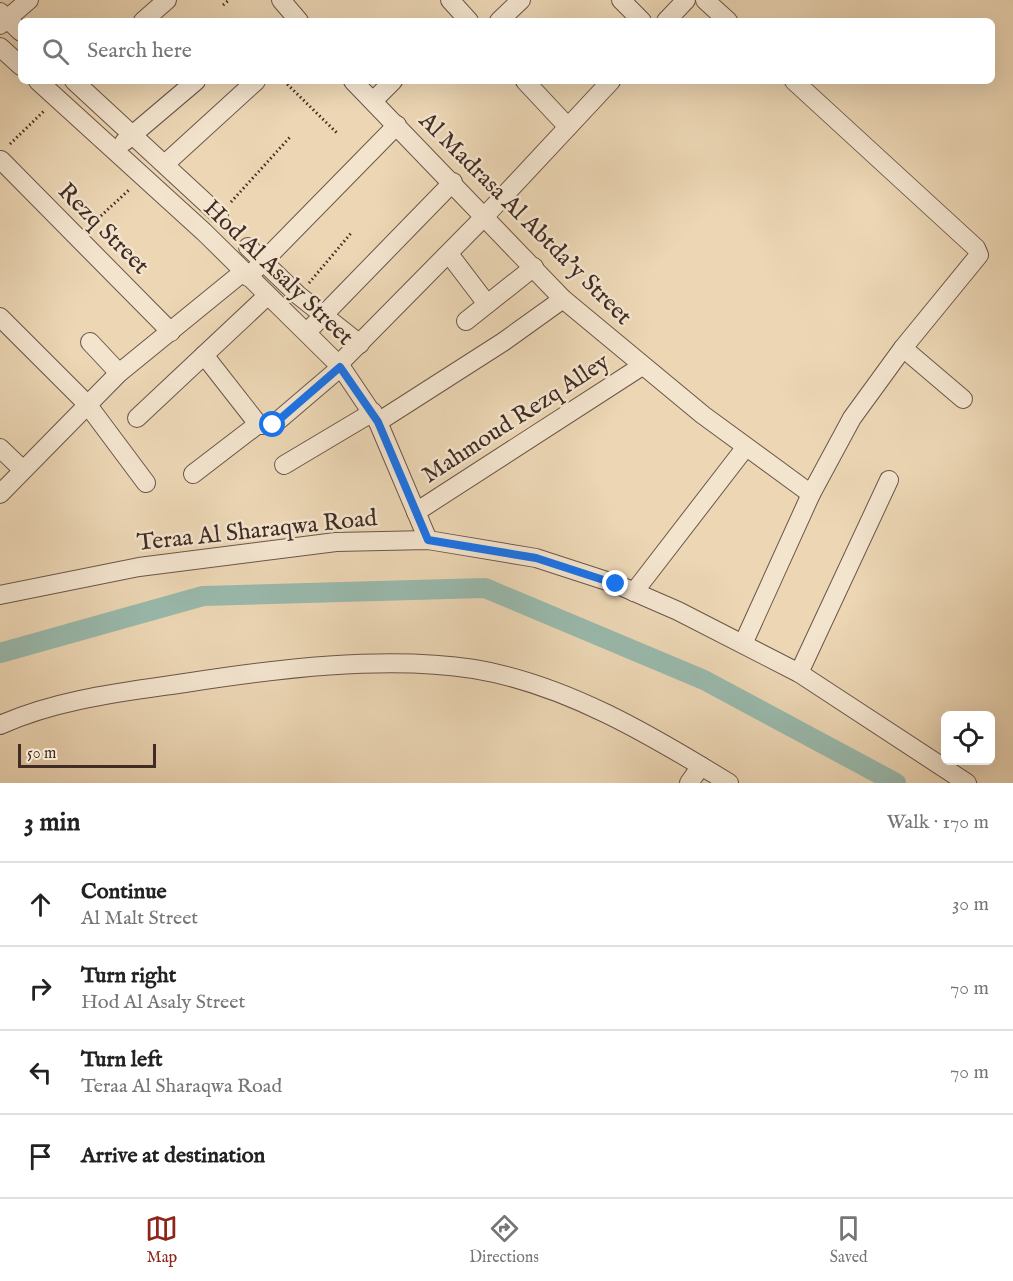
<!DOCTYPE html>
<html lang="en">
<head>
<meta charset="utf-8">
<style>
  :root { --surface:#fff; --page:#f2f2f2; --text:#222; --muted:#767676; --line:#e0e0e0; --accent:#8f2418 }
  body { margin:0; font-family:"IM FELL English",serif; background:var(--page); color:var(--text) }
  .controls { position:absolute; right:18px; bottom:18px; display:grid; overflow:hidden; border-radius:9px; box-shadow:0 6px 24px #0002 }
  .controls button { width:54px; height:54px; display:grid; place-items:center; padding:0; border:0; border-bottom:2px solid var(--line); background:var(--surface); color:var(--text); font:30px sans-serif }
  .scale { position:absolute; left:18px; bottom:15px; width:138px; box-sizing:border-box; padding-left:6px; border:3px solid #402c25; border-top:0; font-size:16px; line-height:21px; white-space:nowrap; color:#402c25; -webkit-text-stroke:4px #f3e4ce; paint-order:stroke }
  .stop { position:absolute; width:18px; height:18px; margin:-14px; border:4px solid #1a73e8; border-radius:50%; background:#fff }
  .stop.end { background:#1a73e8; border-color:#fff; box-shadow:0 2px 6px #0008 }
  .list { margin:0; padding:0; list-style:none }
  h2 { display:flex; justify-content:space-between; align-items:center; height:78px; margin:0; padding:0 24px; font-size:26px }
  h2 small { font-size:20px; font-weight:400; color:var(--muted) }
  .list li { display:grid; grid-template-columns:39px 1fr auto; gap:18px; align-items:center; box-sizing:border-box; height:84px; padding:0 24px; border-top:2px solid var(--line) }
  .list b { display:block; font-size:22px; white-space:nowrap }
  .list p { margin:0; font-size:20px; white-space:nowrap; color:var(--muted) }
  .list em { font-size:20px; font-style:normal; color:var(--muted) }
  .icon { flex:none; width:33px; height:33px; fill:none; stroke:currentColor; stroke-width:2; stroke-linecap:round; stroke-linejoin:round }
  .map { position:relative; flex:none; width:1013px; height:783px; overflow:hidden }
  .search { position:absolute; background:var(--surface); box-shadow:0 6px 24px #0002; left:18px; right:18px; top:18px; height:66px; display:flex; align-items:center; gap:15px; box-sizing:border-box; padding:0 21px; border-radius:9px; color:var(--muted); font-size:22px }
  .sheet { height:414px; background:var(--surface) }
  nav { display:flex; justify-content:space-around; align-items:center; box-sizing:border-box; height:84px; border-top:2px solid var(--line); background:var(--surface); font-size:16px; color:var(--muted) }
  nav a { display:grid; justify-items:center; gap:3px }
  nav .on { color:var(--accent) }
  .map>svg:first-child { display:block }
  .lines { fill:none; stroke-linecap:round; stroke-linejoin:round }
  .canal { stroke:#99b9ac; stroke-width:20 }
  .minor-casing { stroke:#6b5649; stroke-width:20 }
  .path { stroke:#402c25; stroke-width:3; stroke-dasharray:1.5 3; stroke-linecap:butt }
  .minor { stroke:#f3e4ce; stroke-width:18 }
  .route { stroke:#1a73e8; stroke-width:8 }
  .labels { text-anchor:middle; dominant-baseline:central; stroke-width:5; stroke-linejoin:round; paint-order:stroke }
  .street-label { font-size:24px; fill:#402c25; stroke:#f3e4ce }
</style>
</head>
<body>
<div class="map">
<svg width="1013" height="783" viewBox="0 0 1013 783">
  <rect width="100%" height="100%" fill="#ecd6b4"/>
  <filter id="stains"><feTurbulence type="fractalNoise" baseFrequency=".00333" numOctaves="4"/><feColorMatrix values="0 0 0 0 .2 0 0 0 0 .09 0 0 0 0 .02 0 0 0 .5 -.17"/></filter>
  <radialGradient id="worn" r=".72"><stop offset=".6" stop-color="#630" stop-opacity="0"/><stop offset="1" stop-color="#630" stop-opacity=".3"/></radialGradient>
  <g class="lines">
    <polyline class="canal" points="0,653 203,596 485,588 704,680 896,783"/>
    <g class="minor-casing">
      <g id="minor">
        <polyline points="281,0 299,21"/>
        <polyline points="450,0 469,21"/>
        <polyline points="621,0 642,21"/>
        <polyline points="705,0 728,21"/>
        <polyline points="0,12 21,32"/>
        <polyline points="143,21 167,0"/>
        <polyline points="499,21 521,0"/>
        <polyline points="666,21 686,0"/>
        <polyline points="0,25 29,0"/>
        <polyline points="0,47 21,66"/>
        <polyline points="38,81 204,232 341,367 378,422 428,540"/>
        <polyline points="74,81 219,215"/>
        <polyline points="353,81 563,299 703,415 811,494"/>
        <polyline points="525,81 568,127"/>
        <polyline points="373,101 393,81"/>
        <polyline points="124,142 196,81"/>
        <polyline points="1,160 171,332"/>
        <polyline points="165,164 256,81"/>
        <polyline points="248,247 298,295 360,344"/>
        <polyline points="449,254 487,304"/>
        <polyline points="248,277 397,125"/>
        <polyline points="0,317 87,404 146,483"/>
        <polyline points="466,321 534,267"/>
        <polyline points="307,332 453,182"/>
        <polyline points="90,342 119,373"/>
        <polyline points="903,348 963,399"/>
        <polyline points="204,355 258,424"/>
        <polyline points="338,365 485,216 611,81"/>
        <polyline points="137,418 267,296"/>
        <polyline points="378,422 503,342 563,299"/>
        <polyline points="0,448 22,469"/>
        <polyline points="284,465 373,412"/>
        <polyline points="193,474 257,425 273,425 341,367"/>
        <polyline points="0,494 119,373 243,272"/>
        <polyline points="416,512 642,366"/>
        <polyline points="634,592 745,448"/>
        <polyline points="0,595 139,567 336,542 428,540 536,558 616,584 678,611 799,673 967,783"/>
        <polyline points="743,644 811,494 852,418 903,348 979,255 976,248 794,81"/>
        <polyline points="799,673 889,480"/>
        <path d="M0 725C58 699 123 692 185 683 275 669 384 655 474 669 565 684 651 735 729 783"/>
        <polyline points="689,783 701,766"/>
      </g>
    </g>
    <g class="path">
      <polyline points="223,5 229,0"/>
      <polyline points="284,81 337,133"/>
      <polyline points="10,144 44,111"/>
      <polyline points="231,202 291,136"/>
      <polyline points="91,225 130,189"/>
      <polyline points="309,283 352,232"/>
    </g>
    <use href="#minor" class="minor"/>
  </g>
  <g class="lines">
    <polyline class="route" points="273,425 340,367 378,422 428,540 536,558 616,584"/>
  </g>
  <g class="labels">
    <g class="street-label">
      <text transform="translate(525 219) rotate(45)">Al Madrasa Al Abtda'y Street</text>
      <text transform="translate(103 229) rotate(45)">Rezq Street</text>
      <text transform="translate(278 273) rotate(44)">Hod Al Asaly Street</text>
      <text transform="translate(516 419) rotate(-33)">Mahmoud Rezq Alley</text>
      <text transform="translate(257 531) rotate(-6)">Teraa Al Sharaqwa Road</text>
    </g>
  </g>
  <rect width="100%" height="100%" filter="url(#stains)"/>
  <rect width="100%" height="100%" fill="url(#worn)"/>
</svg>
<div class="controls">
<button><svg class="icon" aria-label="locate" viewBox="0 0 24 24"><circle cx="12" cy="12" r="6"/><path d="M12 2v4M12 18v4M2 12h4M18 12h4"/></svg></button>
</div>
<div class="scale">50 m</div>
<div class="stop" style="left:273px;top:425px"></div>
<div class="stop end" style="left:616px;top:584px"></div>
<div class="search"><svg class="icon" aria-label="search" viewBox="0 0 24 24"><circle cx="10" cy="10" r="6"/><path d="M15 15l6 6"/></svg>Search here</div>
</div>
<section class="sheet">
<h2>3 min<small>Walk · 170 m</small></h2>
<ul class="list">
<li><svg class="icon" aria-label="ahead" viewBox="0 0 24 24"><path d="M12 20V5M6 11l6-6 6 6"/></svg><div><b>Continue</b><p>Al Malt Street</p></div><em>30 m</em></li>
<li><svg class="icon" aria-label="right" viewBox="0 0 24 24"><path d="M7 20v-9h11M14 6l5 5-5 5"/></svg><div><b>Turn right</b><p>Hod Al Asaly Street</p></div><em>70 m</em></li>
<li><svg class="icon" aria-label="left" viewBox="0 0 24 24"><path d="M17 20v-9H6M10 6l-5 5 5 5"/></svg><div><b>Turn left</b><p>Teraa Al Sharaqwa Road</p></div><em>70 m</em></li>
<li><svg class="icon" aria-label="arrive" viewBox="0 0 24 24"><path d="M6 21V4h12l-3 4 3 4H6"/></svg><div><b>Arrive at destination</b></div></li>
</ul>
</section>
<nav>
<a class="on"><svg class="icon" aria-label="map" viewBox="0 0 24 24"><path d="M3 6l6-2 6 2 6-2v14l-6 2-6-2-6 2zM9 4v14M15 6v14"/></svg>Map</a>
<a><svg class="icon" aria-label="directions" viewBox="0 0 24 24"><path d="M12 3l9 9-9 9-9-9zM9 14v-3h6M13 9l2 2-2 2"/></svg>Directions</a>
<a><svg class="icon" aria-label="saved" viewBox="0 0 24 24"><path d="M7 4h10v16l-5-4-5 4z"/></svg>Saved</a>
</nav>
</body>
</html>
